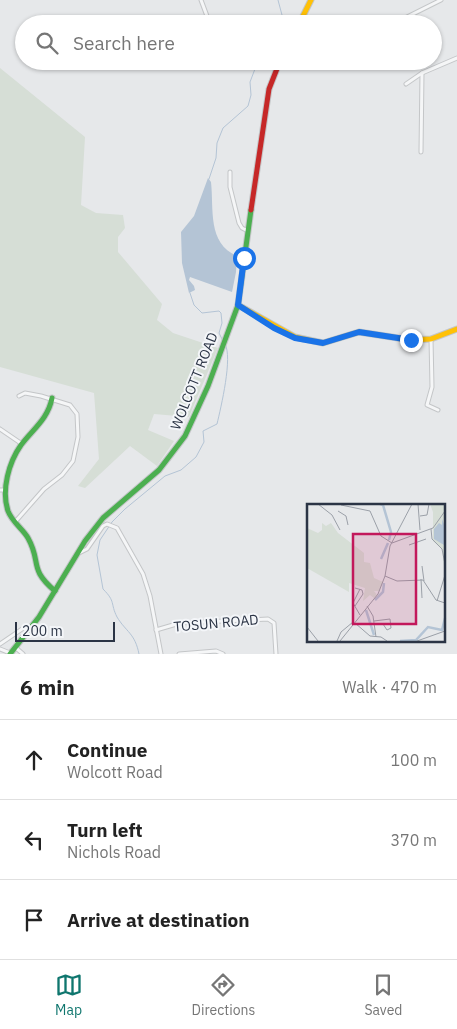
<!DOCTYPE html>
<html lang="en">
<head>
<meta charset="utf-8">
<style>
  :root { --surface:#fff; --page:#f6f6f6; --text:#222; --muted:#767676; --line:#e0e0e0; --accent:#0f766e }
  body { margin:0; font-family:"IBM Plex Sans",sans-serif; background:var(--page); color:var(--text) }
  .scale { position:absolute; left:15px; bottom:12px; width:100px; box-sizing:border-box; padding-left:5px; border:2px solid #2b3445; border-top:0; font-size:14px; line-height:18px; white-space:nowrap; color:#2b3445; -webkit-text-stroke:4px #f4f6f9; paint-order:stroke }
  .stop { position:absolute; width:15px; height:15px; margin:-11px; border:4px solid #1a73e8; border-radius:50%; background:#fff }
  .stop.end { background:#1a73e8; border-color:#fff; box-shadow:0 1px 5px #0008 }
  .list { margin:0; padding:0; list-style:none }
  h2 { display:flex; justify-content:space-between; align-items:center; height:65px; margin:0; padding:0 20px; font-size:21px }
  h2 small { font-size:16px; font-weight:400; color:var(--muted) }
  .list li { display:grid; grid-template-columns:32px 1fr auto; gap:15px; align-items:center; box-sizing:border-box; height:80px; padding:0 20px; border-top:1px solid var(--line) }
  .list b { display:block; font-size:19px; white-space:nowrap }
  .list p { margin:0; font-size:16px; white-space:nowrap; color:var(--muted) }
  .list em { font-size:16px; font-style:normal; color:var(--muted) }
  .icon { flex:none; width:28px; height:28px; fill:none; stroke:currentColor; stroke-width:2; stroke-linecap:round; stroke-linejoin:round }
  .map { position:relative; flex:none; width:457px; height:654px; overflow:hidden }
  .search { position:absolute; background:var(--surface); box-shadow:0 1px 4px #0004; left:15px; right:15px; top:15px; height:55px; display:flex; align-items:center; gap:12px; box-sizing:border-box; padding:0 18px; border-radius:28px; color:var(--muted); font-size:19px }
  .sheet { height:305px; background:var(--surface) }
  nav { display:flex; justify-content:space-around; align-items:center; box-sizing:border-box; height:70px; border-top:1px solid var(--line); background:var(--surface); font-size:14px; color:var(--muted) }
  nav a { display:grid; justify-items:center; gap:2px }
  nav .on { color:var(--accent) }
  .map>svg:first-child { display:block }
  .green { fill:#d6ded6 }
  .water { fill:#b4c4d5 }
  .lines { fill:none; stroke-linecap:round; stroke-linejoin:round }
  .stream { stroke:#b4c4d5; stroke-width:1 }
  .street-casing { stroke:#c4c6c8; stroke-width:5 }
  .fast-casing { stroke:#c4c6c8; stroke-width:7 }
  .slow-casing { stroke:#c4c6c8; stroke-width:7 }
  .jam-casing { stroke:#c4c6c8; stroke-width:7 }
  .street { stroke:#f5f6f7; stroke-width:3 }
  .fast { stroke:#4caf50; stroke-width:5 }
  .slow { stroke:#ffc107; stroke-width:5 }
  .jam { stroke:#c62828; stroke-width:5 }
  .route { stroke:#1a73e8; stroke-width:6 }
  .labels { text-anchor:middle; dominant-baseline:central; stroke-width:4; stroke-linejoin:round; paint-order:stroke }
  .street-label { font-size:14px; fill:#2b3445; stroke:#f4f6f9 }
  .inset-river { fill:none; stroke:#b4c4d5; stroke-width:2.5 }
  .inset-road { fill:none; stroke:#9ba0a8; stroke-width:1 }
  .view { fill:#c2185b; fill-opacity:0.15; stroke:#c2185b; stroke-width:2.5 }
  .inset-edge { fill:none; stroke:#2b3445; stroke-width:2.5 }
</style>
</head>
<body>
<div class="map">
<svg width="457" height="654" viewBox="0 0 457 654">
  <rect width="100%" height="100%" fill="#e6e8ea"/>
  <polygon class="green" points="0,68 85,137 81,205 96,213 123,215 125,228 118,237 118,252 162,304 157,320 173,333 218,348 189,417 154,414 148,430 174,441 157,466 130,446 85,488 78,486 99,459 94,393 0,367"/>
  <path class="water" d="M208 178 211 182C214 209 207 243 237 256L236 272 232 292 190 277 189 280 194 286 195 290 189 293 182 263 181 232 194 216Z"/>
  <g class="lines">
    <g class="stream">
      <polyline points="278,0 282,15 279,24"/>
      <polyline points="209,179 216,158 217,143 223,128 248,106 251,95 250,82 258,61"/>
      <polyline points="190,293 194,305 202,313 219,311 221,313 222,323 219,333 223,341"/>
      <path d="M139 654C135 633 126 632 117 617 110 603 116 602 103 589L97 555 100 540 112 522 125 509 165 476 181 470 196 457 204 442 203 431 217 424C221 407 233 357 225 344"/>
    </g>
    <g class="street-casing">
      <g id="street">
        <polyline points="201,0 207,16 213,24"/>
        <polyline points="393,24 441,0"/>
        <polyline points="276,61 287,66 302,61"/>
        <polyline points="406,84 422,73 457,58"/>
        <polyline points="421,152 422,73"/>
        <polyline points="230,172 230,187 239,223 242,228 248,231"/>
        <polyline points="431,339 432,387 427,405 438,410"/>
        <polyline points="0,429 22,444"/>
        <polyline points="0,490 6,490"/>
        <polyline points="15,522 44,489 62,475 73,461 78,437 77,414 70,405 41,396 25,393 19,396"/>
        <polyline points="79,553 87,549 103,526 107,524 117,528 143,574 150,596 161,654"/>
        <polyline points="156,630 180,623 268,619 274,623 276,654"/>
        <polyline points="0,644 25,627 30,629"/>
        <polyline points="16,648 23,654"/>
        <polyline points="0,649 10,653"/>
        <polyline points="179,654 216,651 223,654"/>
      </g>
    </g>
    <g class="fast-casing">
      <g id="fast">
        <path d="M52 398C48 419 33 429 21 445 9 462 1 490 8 511 12 522 23 529 28 538 42 563 28 568 55 591"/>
        <polyline points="10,654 39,617 85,541 103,518 159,470 185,436 208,386 238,305 251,210"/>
      </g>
    </g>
    <g class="slow-casing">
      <g id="slow">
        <polyline points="299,24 311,0"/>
        <polyline points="238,305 295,337 323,343 359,332 411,340 431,339 457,329"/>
      </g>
    </g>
    <g class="jam-casing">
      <polyline id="jam" points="251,210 269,89 280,61"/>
    </g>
    <use href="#street" class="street"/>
    <use href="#fast" class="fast"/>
    <use href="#slow" class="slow"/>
    <use href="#jam" class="jam"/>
  </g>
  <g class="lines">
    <polyline class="route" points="244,258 238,305 274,328 295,338 323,343 359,332 411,340"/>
  </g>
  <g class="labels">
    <g class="street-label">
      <text transform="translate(194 381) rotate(-68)">WOLCOTT ROAD</text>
      <text transform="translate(216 623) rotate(-5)">TOSUN ROAD</text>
    </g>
  </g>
  <g transform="translate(307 504)">
    <rect width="138" height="138" fill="#e6e8ea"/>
    <path d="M123 0H137V62L135 45 126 37V8ZM15 19 19 22 24 19 31 29 57 49V58L63 59 67 74 76 78 72 87H67L70 91 67 94 63 91 56 97 58 84 42 79V88L0 64V24L11 29 15 26Z" fill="#d6ded6"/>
    <path d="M135 15 137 20V41L127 35V25L132 19 135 21Z" fill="#b4c4d5"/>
    <path class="inset-river" d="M73 0 76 1 84 28 82 36M74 55 81 39M68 96 76 88 77 79M59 106 67 131M93 137 109 136 121 123 135 126 138 114"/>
    <path class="inset-road" d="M11 0 25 11 33 26M111 0 113 26M34 1 63 7 74 32 85 39 126 24 138 7M31 7 39 12 41 21M113 12 120 11 122 0M124 25 125 35 135 45 138 60M102 41 119 35M115 62 117 77M78 72 90 77 116 76 129 96 138 99M114 75 115 94M53 85 46 99 53 111M130 97 138 71M48 102 56 90 55 86 48 84M60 102 66 112 69 133M67 117 83 115 84 124 80 126 76 120H68M48 119 63 132 74 133 80 137M0 123 11 137M30 137 34 128 46 118M33 137 71 90 78 72 83 42 105 0M110 137 138 127"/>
    <path class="view" d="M46 30H109V120H46Z"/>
    <rect width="138" height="138" class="inset-edge"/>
  </g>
</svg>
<div class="scale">200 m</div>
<div class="stop" style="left:244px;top:258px"></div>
<div class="stop end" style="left:411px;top:340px"></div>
<div class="search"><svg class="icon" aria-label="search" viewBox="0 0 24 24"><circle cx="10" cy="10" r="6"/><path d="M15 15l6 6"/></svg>Search here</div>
</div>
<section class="sheet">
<h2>6 min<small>Walk · 470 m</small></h2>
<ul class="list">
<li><svg class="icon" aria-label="ahead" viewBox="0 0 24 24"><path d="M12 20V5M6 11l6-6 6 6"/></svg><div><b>Continue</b><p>Wolcott Road</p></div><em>100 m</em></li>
<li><svg class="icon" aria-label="left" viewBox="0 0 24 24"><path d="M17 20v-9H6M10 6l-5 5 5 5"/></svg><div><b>Turn left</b><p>Nichols Road</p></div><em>370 m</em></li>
<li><svg class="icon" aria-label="arrive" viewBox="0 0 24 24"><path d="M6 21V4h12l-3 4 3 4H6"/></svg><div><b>Arrive at destination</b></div></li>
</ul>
</section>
<nav>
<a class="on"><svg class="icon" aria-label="map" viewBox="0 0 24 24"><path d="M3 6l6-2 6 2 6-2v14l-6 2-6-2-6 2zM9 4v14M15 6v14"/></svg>Map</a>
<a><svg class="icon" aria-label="directions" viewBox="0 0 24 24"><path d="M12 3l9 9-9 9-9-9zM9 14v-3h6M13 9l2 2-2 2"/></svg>Directions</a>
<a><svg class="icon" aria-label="saved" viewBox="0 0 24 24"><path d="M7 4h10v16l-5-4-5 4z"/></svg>Saved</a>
</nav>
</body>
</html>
